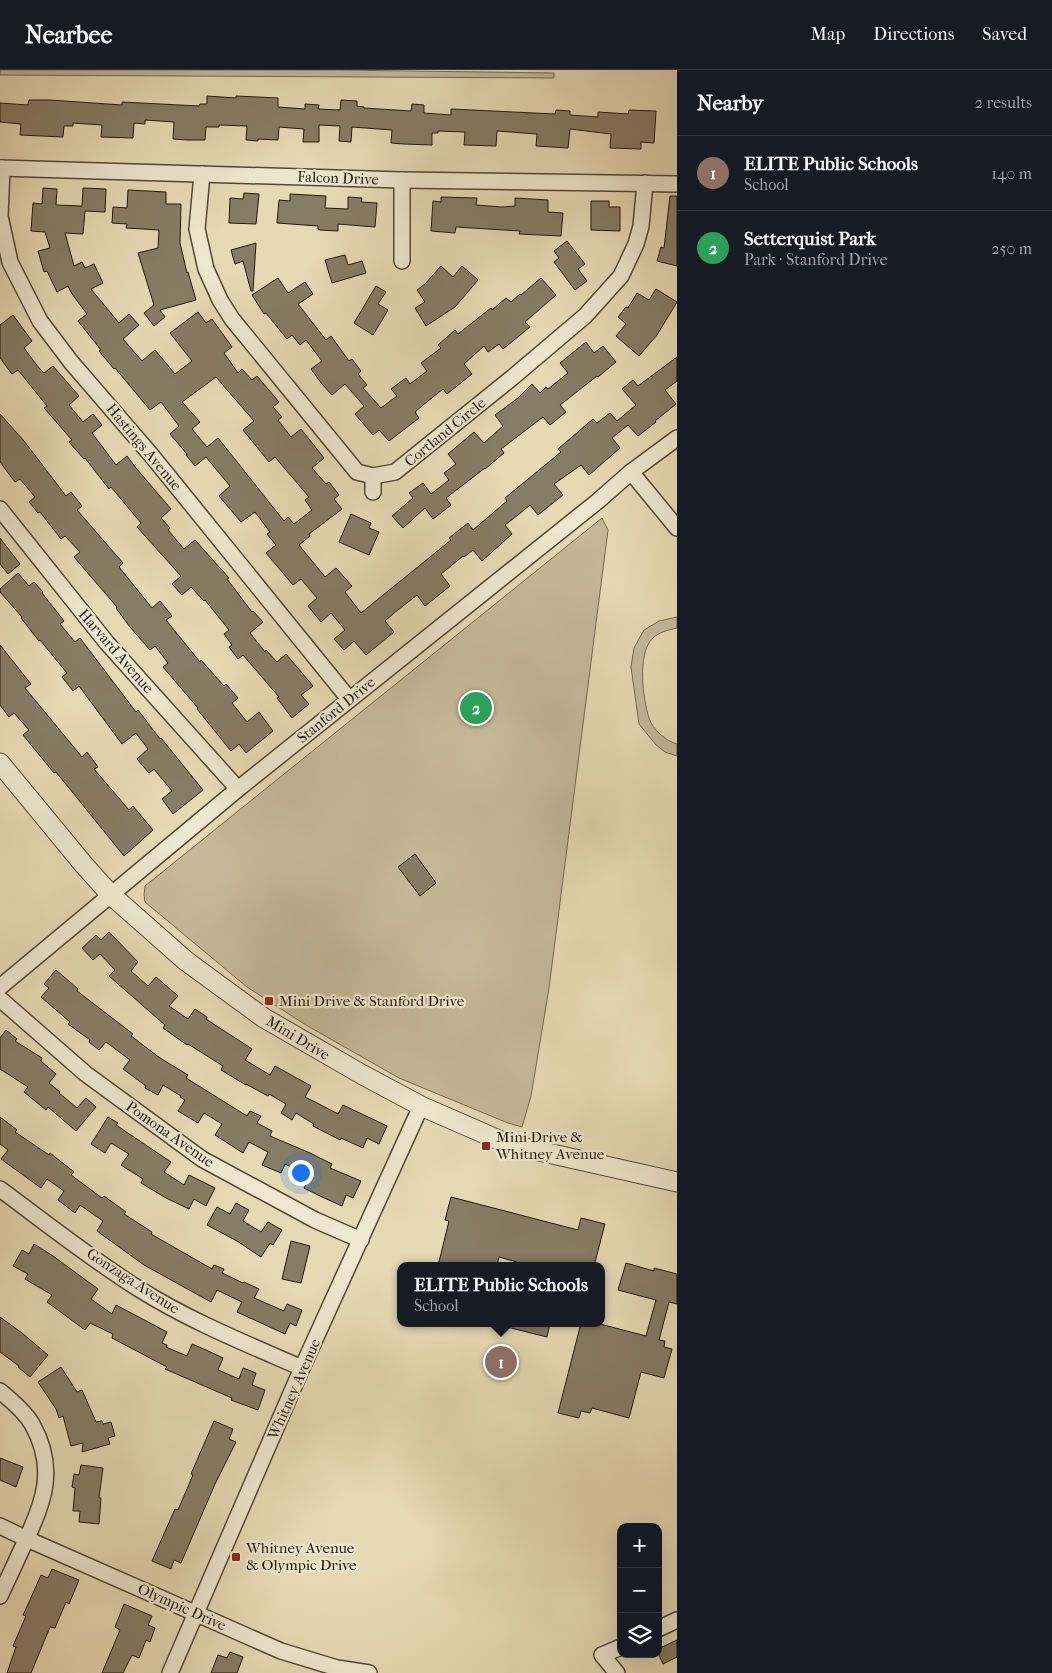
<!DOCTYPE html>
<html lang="en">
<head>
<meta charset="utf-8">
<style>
  :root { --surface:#171b24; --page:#242831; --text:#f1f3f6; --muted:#9ea1a6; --line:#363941; --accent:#b45309 }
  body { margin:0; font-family:"IM FELL French Canon",serif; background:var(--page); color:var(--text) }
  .controls { position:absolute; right:15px; bottom:15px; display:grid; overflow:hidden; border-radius:10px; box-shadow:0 5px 20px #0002 }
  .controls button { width:45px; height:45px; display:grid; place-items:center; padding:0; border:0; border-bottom:1px solid var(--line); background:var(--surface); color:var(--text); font:25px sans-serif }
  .you { position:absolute; left:300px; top:1102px; width:18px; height:18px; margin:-12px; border:4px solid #fff; border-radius:50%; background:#1a73e8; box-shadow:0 0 0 8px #1a73e833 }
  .badge { display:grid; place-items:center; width:32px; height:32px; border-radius:50%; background:var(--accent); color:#fff; font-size:16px; font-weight:700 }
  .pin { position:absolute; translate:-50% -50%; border:2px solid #fff; box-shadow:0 1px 5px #0006 }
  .popup { position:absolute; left:397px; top:1192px; width:208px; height:65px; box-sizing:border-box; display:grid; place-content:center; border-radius:10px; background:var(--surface); filter:drop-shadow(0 1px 4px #0005); font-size:16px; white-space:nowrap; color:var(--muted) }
  .popup b { font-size:19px; color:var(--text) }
  .popup::after { content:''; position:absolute; left:50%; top:100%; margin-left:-10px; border:10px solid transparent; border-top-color:var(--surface) }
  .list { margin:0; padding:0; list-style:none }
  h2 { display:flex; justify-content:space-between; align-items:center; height:65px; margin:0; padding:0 20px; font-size:21px }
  h2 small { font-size:16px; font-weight:400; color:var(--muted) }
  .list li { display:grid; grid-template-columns:32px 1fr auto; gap:15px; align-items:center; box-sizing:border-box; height:75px; padding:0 20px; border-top:1px solid var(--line) }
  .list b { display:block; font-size:19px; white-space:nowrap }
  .list p { margin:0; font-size:16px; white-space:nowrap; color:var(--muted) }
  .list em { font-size:16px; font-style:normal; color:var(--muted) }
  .icon { flex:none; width:28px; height:28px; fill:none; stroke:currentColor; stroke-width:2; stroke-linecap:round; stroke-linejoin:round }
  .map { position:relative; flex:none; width:677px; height:1603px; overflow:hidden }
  header { display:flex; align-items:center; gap:30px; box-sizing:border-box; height:70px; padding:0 25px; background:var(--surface); border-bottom:1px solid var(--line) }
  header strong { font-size:24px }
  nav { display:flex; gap:28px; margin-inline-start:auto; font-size:18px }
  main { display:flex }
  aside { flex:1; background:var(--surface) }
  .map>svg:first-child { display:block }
  .green { fill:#c5b999; stroke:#736854 }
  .building { fill:#877c65; stroke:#21170e; fill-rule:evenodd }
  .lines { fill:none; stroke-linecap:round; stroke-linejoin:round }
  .minor-casing { stroke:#524838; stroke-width:18 }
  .tertiary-casing { stroke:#524838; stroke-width:21 }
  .minor { stroke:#efe7cf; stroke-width:15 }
  .tertiary { stroke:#efe7cf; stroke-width:19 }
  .poi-dot { fill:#8f2418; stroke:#efe7cf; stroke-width:2 }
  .labels { text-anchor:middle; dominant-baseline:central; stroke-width:4.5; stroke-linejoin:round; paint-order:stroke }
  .street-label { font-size:15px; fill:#21170e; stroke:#efe7cf }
  .poi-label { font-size:15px; fill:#21170e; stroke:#efe7cf; text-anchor:start }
</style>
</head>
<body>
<header>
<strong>Nearbee</strong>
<nav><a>Map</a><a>Directions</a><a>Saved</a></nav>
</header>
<main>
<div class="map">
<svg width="677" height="1603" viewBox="0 0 677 1603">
  <rect width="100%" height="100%" fill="#e6dab5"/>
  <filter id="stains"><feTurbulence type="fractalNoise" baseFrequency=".004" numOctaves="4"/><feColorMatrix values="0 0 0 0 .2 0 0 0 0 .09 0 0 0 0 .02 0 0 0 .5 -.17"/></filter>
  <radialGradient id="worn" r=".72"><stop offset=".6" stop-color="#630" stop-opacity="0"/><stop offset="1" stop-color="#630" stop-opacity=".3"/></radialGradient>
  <g class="green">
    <polygon points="0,0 337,0 554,3 554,8 0,5"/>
    <polygon points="602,448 608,460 549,918 531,1026 522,1057 508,1053 399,1008 306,955 247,917 145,832 144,825 145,816"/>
    <path d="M677 547V558C669 560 658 562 652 569 637 585 643 629 649 648 653 660 666 671 677 674V686L665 682 656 675 639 654 631 597 634 578 644 560 659 551Z"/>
  </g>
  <g class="building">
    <polygon points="207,26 236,28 236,26 278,28 278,37 305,39 305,34 319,35 318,39 340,40 341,30 357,31 357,36 364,37 364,38 411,41 412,34 424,35 424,43 451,45 451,39 555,44 556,40 570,41 570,45 598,47 598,42 628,44 629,40 656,41 654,73 641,72 641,79 610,78 611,64 570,59 568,78 536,76 537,64 497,61 496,76 464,75 465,62 438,61 438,63 432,63 432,75 404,74 391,73 392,60 352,57 351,72 339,71 340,56 319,55 319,72 303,72 304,59 279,57 278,70 258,69 258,71 246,70 247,56 219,55 219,57 206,57 205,70 187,70 173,69 174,52 145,50 145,54 134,53 133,68 101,67 102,55 73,53 73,56 64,56 63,67 41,66 20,65 21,54 0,52 0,33 28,35 29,30 50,30 122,35 122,32 199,36 200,34 207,34"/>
    <path d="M43 118 57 119 56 135 82 136 83 118 106 119 105 142 85 141 83 164 65 163 74 196 82 192 85 198 94 194 103 213 91 219 119 253 129 244 139 255 123 269 142 291 155 280 175 304 192 291 170 263 198 242 206 253 212 249 232 277 224 283 238 303 242 299 252 310 257 306 279 332 273 337 282 347 278 350 291 367 301 359 324 388 312 398 326 414 329 412 339 425 334 429 342 439 309 464 310 466 299 475 325 507 336 498 352 516 345 522 361 543 451 470 449 468 468 453 473 460 507 431 505 428 561 382 558 379 593 349 597 353 610 343 617 351 636 335 622 319 633 310 638 316 677 287V311L665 320 676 334 655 351 656 352 638 366 628 355 612 368 620 378 589 405 581 395 554 414 563 425 538 445 530 435 518 445 505 455 512 464 482 491 473 480 464 487 463 486 441 504 450 516 425 536 417 525 394 543 385 551 394 562 366 585 354 571 344 580 334 569 345 560 331 543 321 552 308 536 317 528 301 509 293 515 266 483 276 475 267 464 270 462 255 442 241 452 219 426 230 416 206 387 195 396 186 385 187 384 170 364 179 356 161 332 150 340 115 298 114 299 99 281 101 280 78 251 87 244 72 224 68 216 57 222 47 201 44 202 38 181 50 178 45 162 31 161 33 133 42 134ZM216 307 254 351 243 360 269 392 275 387 309 427 305 430 312 440 294 454 288 447 284 451 218 368 207 377 192 359 200 352 182 332Z"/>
    <polygon points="128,120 166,122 166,134 181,134 180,173 187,203 188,202 196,230 160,240 165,247 154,256 144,243 154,235 138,183 158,178 159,160 126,158 127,154 112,153 113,137 127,138"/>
    <polygon points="244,123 259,124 256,154 229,153 230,128 243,129"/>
    <polygon points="290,124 326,126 325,138 348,139 348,127 362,128 361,132 377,133 375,157 338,154 338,161 320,160 318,159 318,156 277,153 279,130 290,131"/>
    <polygon points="670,126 677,126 677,196 657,191 661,177 664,178"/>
    <polygon points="441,127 477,128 476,135 502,137 515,136 515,128 548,130 548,142 563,143 561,166 519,164 520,161 456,157 455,163 431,161 433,131 441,132"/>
    <polygon points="591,131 609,131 609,137 620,137 620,161 591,160"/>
    <polygon points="567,171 585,194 578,199 587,211 575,220 554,192 559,188 554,181"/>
    <polygon points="256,173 253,221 251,221 243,191 235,194 231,180"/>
    <polygon points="345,185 348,195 362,191 366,203 332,213 325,190"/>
    <polygon points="441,196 453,207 462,196 478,210 455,237 426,256 415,238 425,232 417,220 425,214"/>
    <polygon points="278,208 288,223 305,212 313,224 298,234 326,270 331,266 349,291 352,289 361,301 358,304 367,315 363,318 381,338 397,326 391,319 406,308 410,314 427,301 421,293 441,278 438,275 455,260 458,264 491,238 492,240 506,228 511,232 520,224 521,225 541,208 556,225 525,252 530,257 503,279 499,274 488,282 484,276 464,294 472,304 447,324 443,319 423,335 415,342 419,348 389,371 379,360 373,365 355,344 364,336 345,314 332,325 322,314 311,299 322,291 306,270 300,275 292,265 287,269 266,243 264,244 252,225"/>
    <polygon points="376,216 386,222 378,234 388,240 373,265 354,253"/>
    <polygon points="656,219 677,232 657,265 639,286 616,266 626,254 618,247 626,237 628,238 637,223 649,230"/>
    <polygon points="13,245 32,271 24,278 39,298 44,303 53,296 79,326 69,335 83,352 93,344 102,355 92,363 116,395 127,386 136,398 171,439 161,448 170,458 168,460 184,479 195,470 229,508 227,509 252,542 253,541 263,552 250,563 265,582 266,580 277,592 286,584 313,616 301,625 309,634 292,648 277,628 279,627 243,585 238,589 229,577 232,575 224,564 229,560 205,530 204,531 191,517 182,525 172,514 181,506 137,457 141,453 111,417 109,419 85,388 84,389 69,372 72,370 44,338 47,336 18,300 12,304 0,288 0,255"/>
    <polygon points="586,272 594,283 603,276 616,292 598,307 597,306 560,335 566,342 550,355 543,347 501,379 504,383 485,399 485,398 446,428 451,435 433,449 425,438 403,458 392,446 413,428 409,423 423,413 431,424 449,410 444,403 456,394 448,384 474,362 484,373 503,356 495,345 518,328 532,314 540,323 546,317 548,319 568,303 560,293"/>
    <polygon points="0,344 24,371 66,426 71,422 82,436 77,440 123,493 119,497 152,538 160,531 172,546 166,550 200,592 201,590 224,616 226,614 238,628 232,633 247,652 259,642 273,661 246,683 239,674 231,681 197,639 198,638 163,597 168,593 155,576 150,580 130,557 116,538 117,537 74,487 80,482 65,466 61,469 40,442 38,443 29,432 35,427 20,409 15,412 0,392"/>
    <polygon points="351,444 371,453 369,458 379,462 369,485 339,472"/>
    <polygon points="0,468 20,494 8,504 0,494"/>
    <polygon points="18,503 29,516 34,512 43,522 42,523 64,551 60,554 75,572 80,568 136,642 138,640 160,669 161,668 203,720 173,744 162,729 172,721 154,699 149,703 137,689 148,679 136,663 122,674 79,616 73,621 62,607 67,603 40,570 39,571 21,548 22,547 0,522 0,519"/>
    <polygon points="0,575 31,614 25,618 82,687 87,682 98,697 94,699 129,740 133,736 153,760 124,786 56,702 54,703 23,665 29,660 14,643 9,647 0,635"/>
    <polygon points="415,784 436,813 420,826 398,797"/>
    <polygon points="109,862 138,892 131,901 148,916 156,907 178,926 169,936 188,949 195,939 207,947 206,949 252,979 245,990 270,1005 275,996 311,1016 305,1027 319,1034 338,1044 343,1035 387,1056 379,1074 367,1068 363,1078 341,1068 340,1070 313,1056 314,1054 296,1043 292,1050 281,1043 286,1034 269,1024 268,1026 246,1014 246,1015 221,1000 223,996 188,974 187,975 163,958 165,955 109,906 115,900 100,884 93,890 82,878 96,865 101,870"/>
    <polygon points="56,900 78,919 77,921 133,964 131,966 160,988 188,1005 186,1008 247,1046 250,1041 261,1046 257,1053 272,1061 270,1066 310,1083 332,1094 330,1098 361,1111 353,1128 346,1125 342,1136 322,1127 304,1118 310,1106 285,1094 281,1103 262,1095 268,1082 249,1072 243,1083 215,1065 222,1054 204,1043 198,1053 178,1041 185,1030 180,1027 181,1026 163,1015 158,1025 145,1018 146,1016 123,999 130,990 106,972 99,980 89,972 90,970 68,954 70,952 41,927 49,918 44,914"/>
    <polygon points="6,960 17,969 15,971 42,988 41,991 56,1004 49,1013 60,1022 59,1023 77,1038 86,1028 96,1037 76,1061 48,1037 46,1040 24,1022 28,1017 0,999 0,968"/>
    <polygon points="0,1047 17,1060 15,1062 49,1085 50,1083 74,1102 71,1105 102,1128 104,1126 126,1142 124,1144 152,1162 151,1164 212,1199 214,1195 224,1199 222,1203 243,1213 244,1212 259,1219 254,1228 284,1241 287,1234 302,1240 296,1256 290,1253 285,1264 237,1242 242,1232 217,1220 211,1232 144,1195 97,1161 103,1151 80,1135 75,1143 58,1130 64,1121 47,1109 41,1118 1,1089 8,1080 0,1074"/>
    <polygon points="108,1047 118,1053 116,1055 171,1092 164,1102 184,1115 189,1105 215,1118 206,1136 194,1129 189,1139 166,1128 141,1113 143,1109 121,1095 129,1084 111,1073 105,1083 91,1074"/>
    <polygon points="451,1127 578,1160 581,1148 605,1154 594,1196 531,1196 499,1187 497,1196 438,1196 449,1151 445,1150"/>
    <polygon points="236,1133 249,1140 243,1151 261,1162 268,1152 282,1160 273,1175 270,1173 261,1187 237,1171 207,1155 217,1137 230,1144"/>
    <polygon points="291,1171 310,1176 301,1213 282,1209"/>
    <polygon points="34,1174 53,1186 98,1219 91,1229 112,1244 116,1235 167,1262 162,1273 167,1275 166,1277 187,1286 192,1274 206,1280 223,1288 218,1300 239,1309 243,1298 256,1303 252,1315 265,1320 258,1340 231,1330 232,1328 165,1299 167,1297 112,1268 113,1264 90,1253 85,1260 47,1232 52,1225 25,1209 28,1204 13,1196 22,1180 29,1184"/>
    <polygon points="626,1193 654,1201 654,1198 677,1204 677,1234 669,1232 659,1270 665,1271 664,1277 672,1279 664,1308 641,1302 629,1348 592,1338 590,1343 581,1341 579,1348 558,1343 581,1253 596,1253 646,1266 656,1230 618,1220"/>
    <polygon points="0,1247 22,1263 48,1285 30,1307 18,1297 19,1296 0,1282"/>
    <polygon points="508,1253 550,1253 547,1267 507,1257"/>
    <polygon points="61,1297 77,1322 82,1320 96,1352 102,1351 103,1354 111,1352 115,1366 108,1368 110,1374 82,1382 83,1373 71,1376 63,1346 59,1348 56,1339 38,1312"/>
    <polygon points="214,1351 233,1359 229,1369 236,1372 215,1414 181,1493 174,1490 171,1499 152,1491 175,1439 178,1440 193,1405 191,1404"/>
    <polygon points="0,1388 23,1397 16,1417 0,1410"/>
    <polygon points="81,1395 103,1398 99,1428 101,1428 99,1454 79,1452 80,1441 73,1441 75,1418 72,1417 74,1404 79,1405"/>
    <polygon points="52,1499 79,1510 69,1534 66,1532 55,1558 50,1557 31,1603 7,1603 16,1577 13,1576 26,1546 23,1545 29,1532 41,1505 48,1508"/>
    <polygon points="124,1534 152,1546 148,1555 155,1558 150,1572 146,1570 139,1588 132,1585 123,1603 102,1603 120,1560 115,1557"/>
    <polygon points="677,1570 677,1587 663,1594 658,1583 658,1579"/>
    <polygon points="230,1582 243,1587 237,1603 211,1603 218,1585 227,1588"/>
  </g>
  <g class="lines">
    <g class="minor-casing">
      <g id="minor">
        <polyline points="0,98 402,110 677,114"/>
        <polyline points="2,98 0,146 10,192 40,251 71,292 152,386 349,629"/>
        <polyline points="202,104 197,159 206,199 220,230 232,249 357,402 373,406 395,402 513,307 585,246 621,206 636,174 641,156 645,113"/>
        <polyline points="402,191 402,110"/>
        <polyline points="631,402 677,458"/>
        <polyline points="373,406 373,422"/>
        <polyline points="0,439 107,573 238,719"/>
        <polyline points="0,917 238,719 598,431 631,402 677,368"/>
        <polyline points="0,929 86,1004 202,1089 315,1150 361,1170"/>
        <path d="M0 1119C46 1153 91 1189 139 1219 190 1251 247 1274 302 1298"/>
        <path d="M0 1321C11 1330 25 1342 32 1354 57 1398 44 1433 24 1474 16 1492 8 1509 0 1526"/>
        <polyline points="0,1456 27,1469 281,1581 337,1598 369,1603"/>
        <polyline points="658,1559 677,1550"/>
        <polyline points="170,1603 302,1298 421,1036"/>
        <polyline points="617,1603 602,1585 621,1577"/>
      </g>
    </g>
    <g class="tertiary-casing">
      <polyline id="tertiary" points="0,693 84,795 110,824 186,891 264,948 363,1005 421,1036 508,1074 677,1112"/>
    </g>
    <use href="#minor" class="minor"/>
    <use href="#tertiary" class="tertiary"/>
  </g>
  <g class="poi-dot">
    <rect x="264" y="926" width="10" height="10" rx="2.5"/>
    <rect x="481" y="1071" width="10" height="10" rx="2.5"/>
    <rect x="231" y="1482" width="10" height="10" rx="2.5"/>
  </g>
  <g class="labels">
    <g class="street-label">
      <text transform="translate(338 108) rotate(2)">Falcon Drive</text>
      <text transform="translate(445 362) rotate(-39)">Cortland Circle</text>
      <text transform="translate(144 377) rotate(50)">Hastings Avenue</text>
      <text transform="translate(116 581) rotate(49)">Harvard Avenue</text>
      <text transform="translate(336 640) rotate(-39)">Stanford Drive</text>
      <text transform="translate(298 968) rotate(31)">Mini Drive</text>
      <text transform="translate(170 1064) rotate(35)">Pomona Avenue</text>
      <text transform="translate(133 1211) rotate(33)">Gonzaga Avenue</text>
      <text transform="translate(294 1319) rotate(-66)">Whitney Avenue</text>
      <text transform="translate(182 1537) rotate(24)">Olympic Drive</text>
    </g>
    <g class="poi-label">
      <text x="279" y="931">Mini Drive &amp; Stanford Drive</text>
      <text x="496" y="1067">Mini Drive &amp;<tspan x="496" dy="17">Whitney Avenue</tspan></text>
      <text x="246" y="1478">Whitney Avenue<tspan x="246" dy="17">&amp; Olympic Drive</tspan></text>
    </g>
  </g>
  <rect width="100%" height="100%" filter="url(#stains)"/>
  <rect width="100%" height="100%" fill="url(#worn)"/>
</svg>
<div class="controls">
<button>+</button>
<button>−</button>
<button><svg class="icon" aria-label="layers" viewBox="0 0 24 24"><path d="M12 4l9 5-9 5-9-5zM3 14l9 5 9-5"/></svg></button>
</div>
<div class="you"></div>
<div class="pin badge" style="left:501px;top:1292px;background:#8d6e63">1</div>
<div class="popup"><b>ELITE Public Schools</b>School</div>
<div class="pin badge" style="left:476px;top:638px;background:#2e9e5b">2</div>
</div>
<aside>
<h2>Nearby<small>2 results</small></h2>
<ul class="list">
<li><span class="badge" style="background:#8d6e63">1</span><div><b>ELITE Public Schools</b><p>School</p></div><em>140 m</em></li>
<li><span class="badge" style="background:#2e9e5b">2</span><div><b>Setterquist Park</b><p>Park · Stanford Drive</p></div><em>250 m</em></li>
</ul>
</aside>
</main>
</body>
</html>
